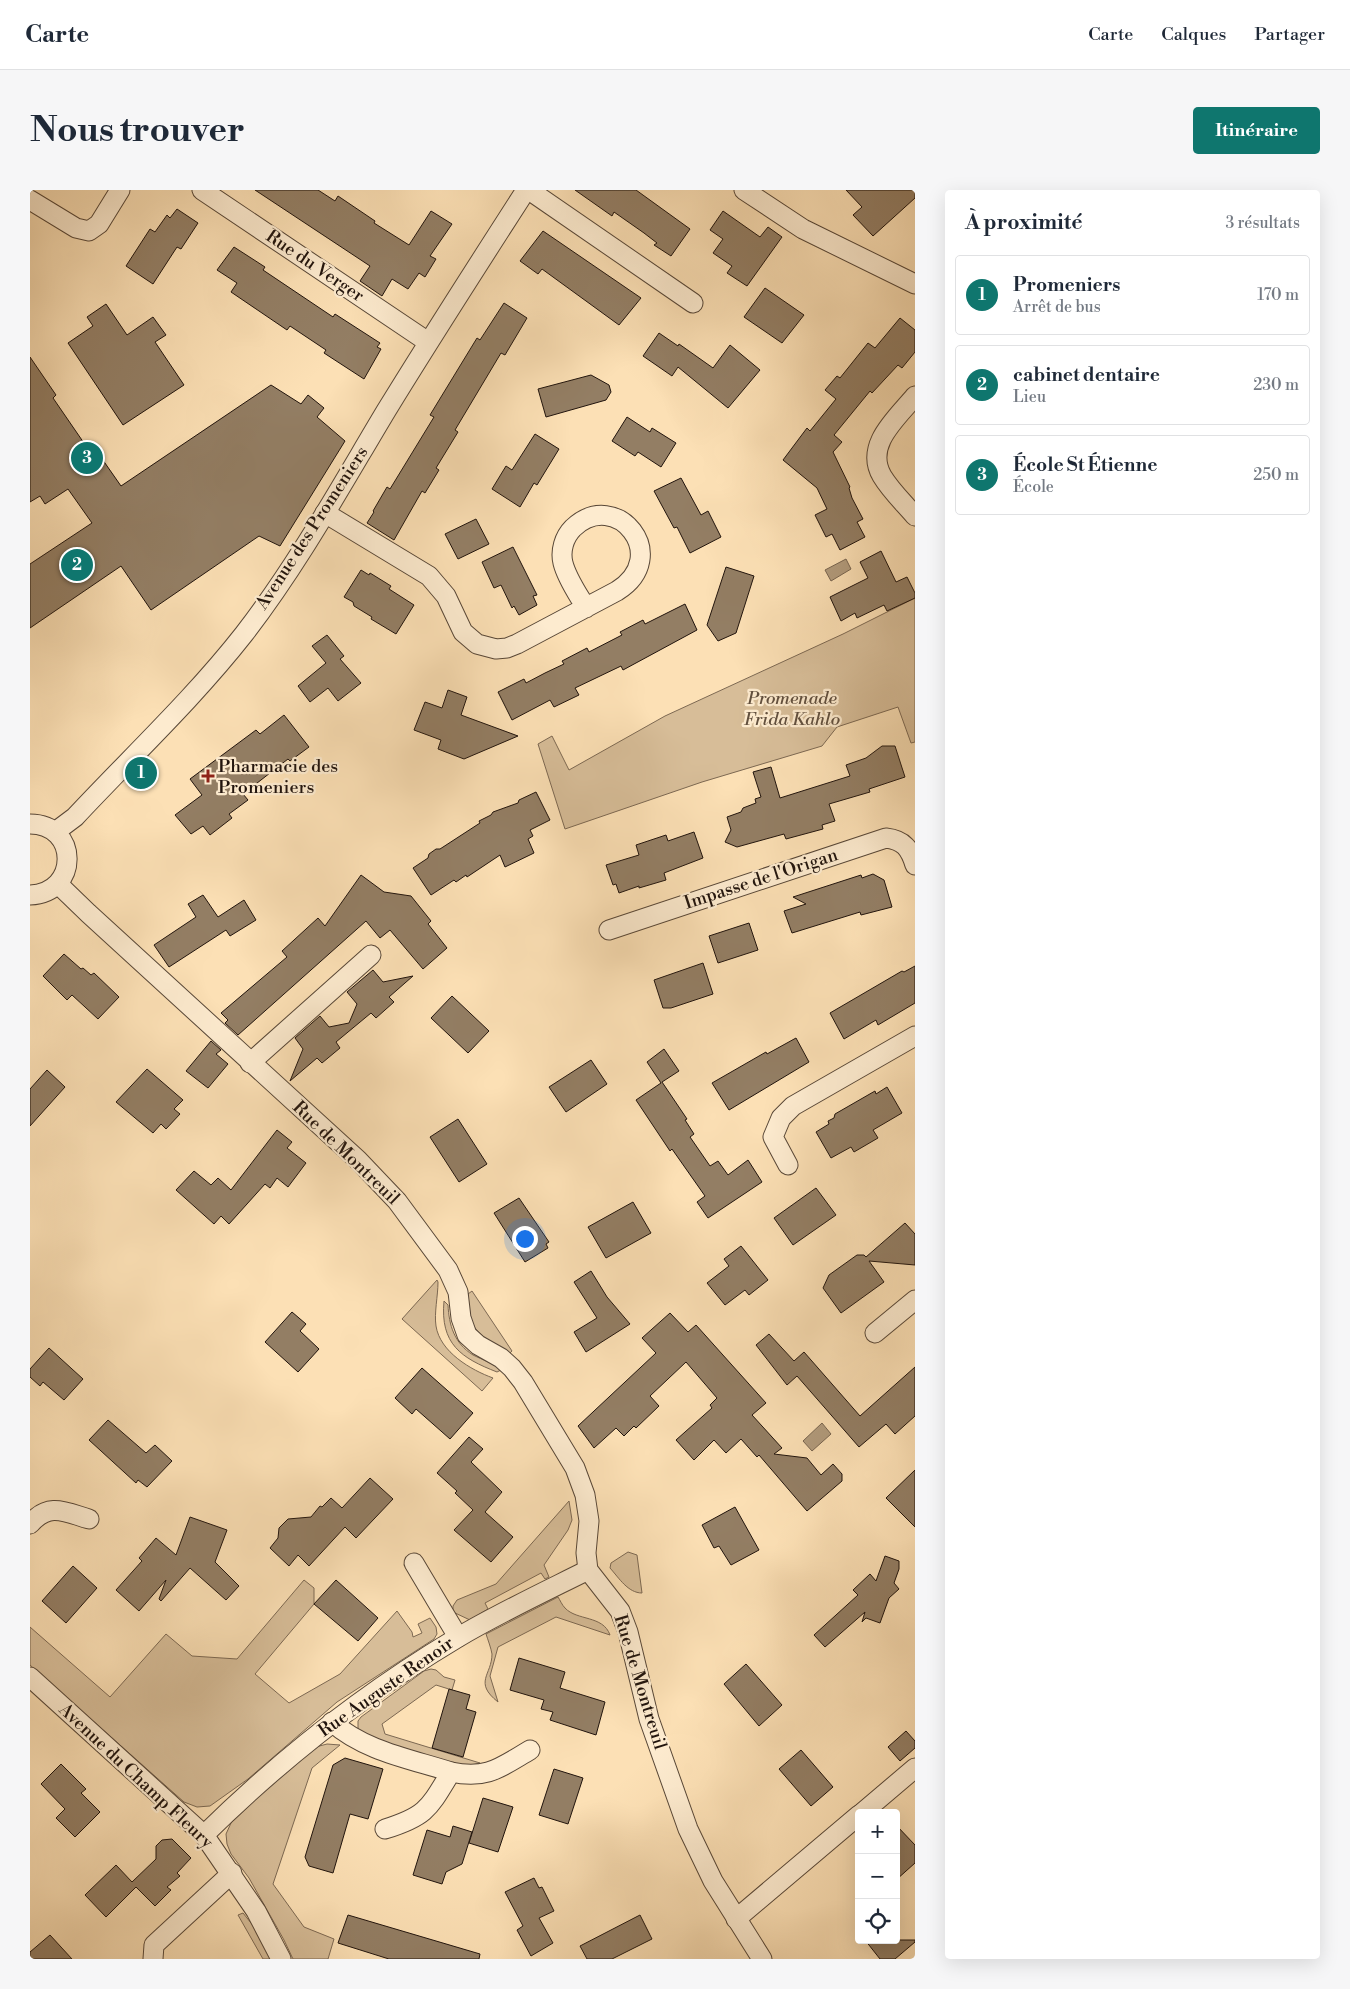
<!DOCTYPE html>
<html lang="fr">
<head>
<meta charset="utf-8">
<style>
  :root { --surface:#fff; --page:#f6f6f7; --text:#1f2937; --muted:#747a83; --line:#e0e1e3; --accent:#0f766e }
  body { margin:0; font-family:"Libre Bodoni",serif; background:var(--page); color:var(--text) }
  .controls { position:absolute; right:15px; bottom:15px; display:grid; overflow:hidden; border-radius:5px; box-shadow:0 5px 20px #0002 }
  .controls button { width:45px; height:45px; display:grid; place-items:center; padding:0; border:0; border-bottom:1px solid var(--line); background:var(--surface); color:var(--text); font:25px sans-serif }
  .you { position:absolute; left:494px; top:1048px; width:18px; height:18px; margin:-12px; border:4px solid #fff; border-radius:50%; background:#1a73e8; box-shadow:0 0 0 8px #1a73e833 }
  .badge { display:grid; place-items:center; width:32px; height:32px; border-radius:50%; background:var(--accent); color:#fff; font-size:16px; font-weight:700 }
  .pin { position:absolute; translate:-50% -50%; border:2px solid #fff; box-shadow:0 1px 5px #0006 }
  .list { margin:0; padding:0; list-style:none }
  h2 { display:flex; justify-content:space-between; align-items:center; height:65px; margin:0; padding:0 20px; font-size:21px }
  h2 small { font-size:16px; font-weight:400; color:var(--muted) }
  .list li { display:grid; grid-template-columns:32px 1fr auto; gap:15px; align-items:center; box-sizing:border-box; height:80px; margin:0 10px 10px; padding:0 10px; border:1px solid var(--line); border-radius:5px }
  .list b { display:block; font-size:19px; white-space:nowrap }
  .list p { margin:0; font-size:16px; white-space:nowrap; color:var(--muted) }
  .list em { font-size:16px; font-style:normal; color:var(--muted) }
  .icon { flex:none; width:28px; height:28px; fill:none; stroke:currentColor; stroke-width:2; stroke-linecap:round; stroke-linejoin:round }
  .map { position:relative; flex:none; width:885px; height:1769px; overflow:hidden; border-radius:5px }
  header { display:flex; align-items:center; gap:30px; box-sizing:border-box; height:70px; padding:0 25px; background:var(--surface); border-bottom:1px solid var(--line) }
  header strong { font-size:24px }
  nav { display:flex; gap:28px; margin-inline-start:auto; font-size:18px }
  .intro { display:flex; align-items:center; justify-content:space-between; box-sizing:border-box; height:120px; padding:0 30px }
  h1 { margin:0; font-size:35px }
  .button { padding:12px 22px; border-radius:5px; background:var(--accent); color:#fff; font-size:18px; font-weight:700 }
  main { display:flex; gap:30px; padding:0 30px }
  aside { flex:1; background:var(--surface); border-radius:5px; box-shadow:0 5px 20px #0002 }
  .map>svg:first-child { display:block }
  .green { fill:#d7bd98; stroke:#7c6852 }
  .water { fill:#b29b7c; stroke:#786550 }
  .building { fill:#937e64; stroke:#21140d }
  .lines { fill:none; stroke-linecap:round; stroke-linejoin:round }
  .street-casing { stroke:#584737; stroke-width:21 }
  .street { stroke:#fdebcf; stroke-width:19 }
  .poi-dot { fill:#8f2418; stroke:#fdebcf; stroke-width:2 }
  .labels { text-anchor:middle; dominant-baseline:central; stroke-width:4.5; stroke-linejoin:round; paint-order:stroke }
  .street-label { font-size:18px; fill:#21140d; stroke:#fdebcf }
  .park-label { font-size:18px; font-style:italic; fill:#614f3e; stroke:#fdebcf }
  .poi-label { font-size:18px; fill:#21140d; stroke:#fdebcf; text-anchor:start }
</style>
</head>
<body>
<header>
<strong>Carte</strong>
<nav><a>Carte</a><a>Calques</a><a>Partager</a></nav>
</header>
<div class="intro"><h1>Nous trouver</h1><a class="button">Itinéraire</a></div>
<main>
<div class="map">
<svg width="885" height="1769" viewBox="0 0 885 1769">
  <rect width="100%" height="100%" fill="#fce0b5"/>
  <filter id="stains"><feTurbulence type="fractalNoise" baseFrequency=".004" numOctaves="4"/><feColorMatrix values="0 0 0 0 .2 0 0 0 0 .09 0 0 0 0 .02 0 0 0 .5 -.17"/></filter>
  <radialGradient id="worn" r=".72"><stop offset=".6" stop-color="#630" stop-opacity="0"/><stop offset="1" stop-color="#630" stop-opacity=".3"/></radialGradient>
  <g class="green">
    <polygon points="885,408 885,552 881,553 868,517 807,537 792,556 672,592 535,639 508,554 522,546 539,580 635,526 813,444"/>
    <path d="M407 1090 408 1092C408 1106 404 1123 406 1136 410 1162 441 1180 463 1188L452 1201 372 1129Z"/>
    <path d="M442 1101 482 1161 480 1163C467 1154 448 1148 442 1132 439 1123 439 1113 438 1104Z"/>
    <path d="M414 1111 418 1115C419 1135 424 1153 443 1165 453 1170 463 1173 471 1180L467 1182C431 1168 410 1154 414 1111Z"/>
    <polygon points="539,1311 542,1330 538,1340 514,1375 519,1387 515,1389 511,1383 455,1413 458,1419 440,1430 423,1422 423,1416 427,1410 466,1394"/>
    <path d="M598 1362 607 1365 612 1403C598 1403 589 1388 580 1378L581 1373Z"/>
    <polygon points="274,1390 284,1398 284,1414 225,1484 259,1513 310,1484 367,1421 382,1442 383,1447 392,1443 388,1434 400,1428 406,1437 407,1444 404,1449 307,1512 218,1589 180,1616 167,1617 154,1612 0,1475 0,1437 80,1507 136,1444 162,1466 207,1469"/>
    <path d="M528 1407C530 1410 532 1415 535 1418 547 1431 573 1425 580 1445L526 1427 468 1457 460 1486 468 1512C443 1492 462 1485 462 1464 461 1458 458 1450 456 1444Z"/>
    <path d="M401 1479 406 1480 414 1487 425 1490 422 1500 406 1495 352 1534 355 1544 450 1573C420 1583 359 1553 328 1542V1531L331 1527 394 1481Z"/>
    <polygon points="297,1554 310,1555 282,1578 243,1694 274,1737 304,1749 298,1769 263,1769 254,1750 219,1688 201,1664 197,1654 196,1644 201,1633 262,1574 282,1558"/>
    <polygon points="213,1723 233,1748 244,1769 233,1769 208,1725"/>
  </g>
  <g class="water">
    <polygon points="816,369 821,379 801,391 795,380"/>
    <polygon points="792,1233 801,1244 782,1261 773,1251"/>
  </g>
  <g class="building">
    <polygon points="225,0 288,0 305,11 308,6 345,31 344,33 379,55 401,21 422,34 400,66 406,69 395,87 389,83 378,99 362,89 352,106 330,91 340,76"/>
    <polygon points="545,0 606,0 660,39 641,66 624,55 627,53 614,43 584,22 582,26"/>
    <polygon points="816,0 885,0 885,8 843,46 823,25 832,17"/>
    <polygon points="147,19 168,33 151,59 147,57 123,94 96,76 120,39 125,42 137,25 140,28"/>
    <polygon points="693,21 730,47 738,37 752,47 717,96 697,83 702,76 683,63 693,49 680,40"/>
    <polygon points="513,41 611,108 589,135 512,79 508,84 490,71"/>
    <polygon points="204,57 235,77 233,80 303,127 305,124 350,153 347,157 351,159 334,189 294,163 296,160 260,136 257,140 201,102 207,93 187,80"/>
    <polygon points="735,98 774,125 752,153 714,127"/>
    <polygon points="474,113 497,128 475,165 471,163 425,240 428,242 406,278 409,280 395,303 392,301 364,350 337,333 344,322 343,321 357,297 360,299 404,227 400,225 447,148 450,150"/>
    <polygon points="76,114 97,145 123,127 136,145 125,152 154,195 93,235 38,153 63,136 57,127"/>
    <polygon points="870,128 885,140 885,162 872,178 868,175 842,203 840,201 804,245 812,252 803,262 820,297 819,298 822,308 833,329 827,332 835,347 810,360 802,344 796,347 785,325 797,319 787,298 753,270 777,238 780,241 806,209 795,200 807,186 810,188 838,153 845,158"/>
    <polygon points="629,143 648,156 649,154 683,178 700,155 730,180 698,218 648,177 642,186 613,166"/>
    <polygon points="0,167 26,205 23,208 56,256 61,253 91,296 241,195 271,214 278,205 294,218 287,227 315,251 250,356 229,346 121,420 91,376 0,438 0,374 62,333 38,299 15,314 10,306 0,312"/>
    <polygon points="561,185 579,195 581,202 576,210 516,227 508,199"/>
    <polygon points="597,227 620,242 622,238 646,253 631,277 608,262 605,266 582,251"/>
    <polygon points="505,244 529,259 507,295 504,293 490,317 462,299 476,276 482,280"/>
    <polygon points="651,288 671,325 678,321 691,347 660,363 647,337 644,338 624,301"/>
    <polygon points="446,329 459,354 428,369 415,344"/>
    <polygon points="483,357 507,405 503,406 507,415 489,425 484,416 482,418 471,395 464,398 452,372"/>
    <polygon points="851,361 866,392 877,387 885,403 885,408 857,421 854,415 827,428 825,423 811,431 800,407 838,388 830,372"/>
    <polygon points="696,377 724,386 706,443 688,451 677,435"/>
    <polygon points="331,380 339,385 340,383 361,396 359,399 384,415 366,444 341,429 342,427 324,416 323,412 314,407"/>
    <polygon points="655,414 667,440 593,480 591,476 545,498 549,505 524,517 520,510 482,530 468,502 494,489 496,493 515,483 534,474 532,471 557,458 559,462 592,445 590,442 613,430 615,434"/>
    <polygon points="297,445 314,466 310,469 331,493 308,511 298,498 280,512 268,496 296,473 282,456"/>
    <polygon points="418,500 437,507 431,525 488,546 434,569 408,559 411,550 384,540 395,512 412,518"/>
    <polygon points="254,525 279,557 260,571 258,569 213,604 218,610 199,624 202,628 180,645 173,636 161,644 145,625 172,605 160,589 226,540 230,544"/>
    <polygon points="852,556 865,556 875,587 839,599 840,602 799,614 805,631 792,635 793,639 756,649 754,644 707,657 695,652 701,640 697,627 711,622 713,618 726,613 725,609 731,607 723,582 741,577 750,608 820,586 816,575 836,568"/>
    <polygon points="506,602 520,630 500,640 503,646 498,649 504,663 475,677 470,665 437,687 436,685 426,692 424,690 401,705 383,678 398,668 399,664 406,659 410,659 450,633 449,631 461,625 463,622 488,613 489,610"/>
    <polygon points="664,642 673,668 634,683 636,690 609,698 609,696 589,703 586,694 583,695 576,675 609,665 606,655 636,645 638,651"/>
    <polygon points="843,684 854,690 862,717 831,725 830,722 762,743 754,721 776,714 763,707 831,685 832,688"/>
    <polygon points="331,685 354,702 381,706 401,731 398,734 417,758 393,779 360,740 350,748 336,731 208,845 195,833 198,830 191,823 257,767 252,761 288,728 295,736"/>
    <polygon points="173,705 188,727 214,710 226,730 200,746 196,740 139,777 124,755 166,727 158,714"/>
    <polygon points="719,733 728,760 688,773 679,746"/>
    <polygon points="34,764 51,779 53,778 61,785 64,783 89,807 68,829 42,805 37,810 13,786"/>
    <polygon points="673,773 683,804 641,818 633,818 624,790"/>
    <polygon points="885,776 885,813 848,835 846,830 814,849 800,823 872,781 874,782"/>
    <polygon points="343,780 353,792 383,786 359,807 364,812 346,828 341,823 306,852 310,858 292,873 287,868 260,891 273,859 265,848 290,826 299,837 319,833 327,814 317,802"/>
    <polygon points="422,806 459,841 438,863 401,828"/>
    <polygon points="766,848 779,872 699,920 682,893 736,862 737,864"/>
    <polygon points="181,851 191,860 186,864 198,874 178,898 156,881"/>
    <polygon points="634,859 649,881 632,892 657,929 655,930 664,944 660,947 680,976 688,971 698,985 718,970 732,992 678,1028 667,1012 675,1006 642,959 640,961 606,910 631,893 617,872"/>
    <polygon points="561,870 577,894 536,922 519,897"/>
    <polygon points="117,879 153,910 144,919 150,924 136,939 131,934 123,943 86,912"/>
    <polygon points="17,880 35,897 0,936 0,899"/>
    <polygon points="857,897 872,923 843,940 848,948 824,962 821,957 801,968 786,942 799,934 798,931 804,928 805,924 845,901 846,904"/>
    <polygon points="428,929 457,974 429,992 400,947"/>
    <polygon points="247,940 262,952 257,958 276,973 258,997 247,988 240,998 235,994 199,1034 191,1026 184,1034 146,1000 164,981 181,995 188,988 201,1000"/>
    <polygon points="786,998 806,1025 763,1055 744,1028"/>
    <polygon points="489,1008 519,1052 516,1054 518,1058 495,1072 464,1023"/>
    <polygon points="603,1012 621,1043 576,1068 558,1037"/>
    <polygon points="875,1033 885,1044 885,1075 839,1071 854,1092 811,1123 793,1098 799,1085 827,1065 834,1065 836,1067"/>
    <polygon points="711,1056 738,1090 719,1105 715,1100 695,1115 677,1093 699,1076 694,1069"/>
    <polygon points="561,1081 577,1107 600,1134 556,1162 544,1142 567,1128 544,1092"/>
    <polygon points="262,1122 276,1134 270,1141 289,1159 268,1182 235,1152"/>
    <polygon points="640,1123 658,1142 666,1135 736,1213 722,1225 752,1258 744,1264 777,1268 791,1285 803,1274 812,1284 812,1291 777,1321 729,1265 727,1267 711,1249 696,1263 684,1250 664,1270 646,1250 682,1218 680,1215 687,1208 656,1172 620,1206 629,1216 606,1238 604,1236 594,1246 586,1238 564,1258 548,1236 626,1163 612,1148"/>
    <polygon points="739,1144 764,1171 774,1162 830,1226 885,1177 885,1226 865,1244 856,1234 829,1257 767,1186 757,1195 726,1155"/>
    <polygon points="19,1158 53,1189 34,1210 13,1192 10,1196 0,1187 0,1179"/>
    <polygon points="392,1178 443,1223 420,1249 386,1219 382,1224 365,1208"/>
    <polygon points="78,1230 116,1263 125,1255 142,1271 117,1297 108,1290 106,1293 59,1250"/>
    <polygon points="439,1247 453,1259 441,1272 472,1302 455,1322 483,1347 461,1372 424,1340 443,1320 425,1303 427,1301 407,1283"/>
    <polygon points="885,1280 885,1337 856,1308"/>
    <polygon points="340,1288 363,1309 326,1348 315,1337 279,1376 268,1365 259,1376 240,1358 248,1348 249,1338 258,1329 281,1327 290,1316 292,1317 301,1308 312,1318"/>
    <polygon points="705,1317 729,1360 701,1375 689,1356 684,1358 672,1335"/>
    <polygon points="160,1327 197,1340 185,1372 209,1396 196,1410 160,1378 131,1411 129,1409 136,1390 109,1421 86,1400 112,1371 109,1368 126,1348 146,1365"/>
    <polygon points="855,1366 869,1371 869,1379 864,1393 869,1399 859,1408 850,1433 836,1428 832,1432 835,1422 795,1457 784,1445 828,1405 823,1400 840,1384 846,1391"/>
    <polygon points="43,1376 67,1398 36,1433 12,1411"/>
    <polygon points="306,1390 348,1428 328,1451 284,1414"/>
    <polygon points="489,1468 535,1482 530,1498 575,1512 566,1545 520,1530 523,1522 511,1519 514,1510 480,1500"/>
    <polygon points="716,1474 752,1515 729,1536 694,1494"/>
    <polygon points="419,1499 440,1505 436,1519 446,1522 433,1567 402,1558"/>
    <polygon points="876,1541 885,1551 885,1558 870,1571 858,1557"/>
    <polygon points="771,1560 803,1597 781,1616 749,1579"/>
    <polygon points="315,1568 353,1579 338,1629 320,1624 303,1683 279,1676 275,1667 303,1575"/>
    <polygon points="31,1574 56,1599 51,1603 70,1622 45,1647 26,1628 35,1619 11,1594"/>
    <polygon points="524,1579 553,1588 538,1634 509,1625"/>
    <polygon points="453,1608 483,1617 468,1662 439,1653"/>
    <polygon points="866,1635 885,1655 885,1673 866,1690"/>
    <polygon points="423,1636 442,1642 432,1674 416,1682 412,1694 383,1685 397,1640 420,1647"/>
    <polygon points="142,1649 161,1668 147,1683 150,1686 137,1697 141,1700 125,1716 106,1697 76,1727 55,1705 86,1675 102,1692 126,1669 126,1656 132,1650"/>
    <polygon points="504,1688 509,1698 512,1697 524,1721 509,1728 523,1753 501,1766 487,1740 493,1736 475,1702"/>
    <polygon points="318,1725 450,1764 449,1769 359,1769 308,1753"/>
    <polygon points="610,1725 622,1749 582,1769 557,1769 550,1756"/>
    <polygon points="20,1745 42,1769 0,1769 0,1762"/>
    <polygon points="835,1750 885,1750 885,1752 865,1769 850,1769"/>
  </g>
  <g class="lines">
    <g class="street-casing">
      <g id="street">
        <polyline points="172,0 398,152"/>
        <polyline points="499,0 663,113"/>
        <polyline points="714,0 773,39 885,94"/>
        <polyline points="0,10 46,38 59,41 69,34 90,0"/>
        <path d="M885 206C867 228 834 255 852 286 861 301 874 313 885 326"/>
        <path d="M295 323 399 386 416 406 433 442 447 454 466 459 477 458 487 454 587 401C643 366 586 297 543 338 534 347 530 361 533 373 537 389 548 404 556 418"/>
        <path d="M0 634C49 634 50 703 0 705"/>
        <path d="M25 642 45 627C101 567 163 509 214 444 268 374 311 296 356 221 402 146 449 73 496 0"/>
        <polyline points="28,694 58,723 328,970 367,1011 418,1080 428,1102 431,1128 437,1145 448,1155 471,1168 482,1178 493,1192 545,1278 555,1305 559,1331 556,1363 558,1380 590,1421 598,1442 619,1529 658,1639 683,1691 732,1769"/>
        <path d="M579 740 856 648C874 650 880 659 885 675"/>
        <polyline points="220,873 341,765"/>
        <polyline points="758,975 743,947 751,928 763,916 885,846"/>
        <polyline points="845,1143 885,1110"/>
        <path d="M0 1334C19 1312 35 1322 59 1329"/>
        <polyline points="384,1373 428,1447"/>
        <polyline points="0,1487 174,1645 226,1721 251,1769"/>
        <path d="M302 1532C334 1561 381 1569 421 1582"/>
        <polyline points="832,1623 885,1578"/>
        <path d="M355 1639C397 1626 399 1618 421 1582 457 1590 471 1577 500 1560"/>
        <path d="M174 1645C250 1570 335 1503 427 1448 469 1423 514 1402 558 1380"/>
        <polyline points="706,1729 829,1625"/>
        <polyline points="123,1769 124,1755 202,1683"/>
      </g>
    </g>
    <use href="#street" class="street"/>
  </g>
  <path class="poi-dot" d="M175.5 578.5h5v5h5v5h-5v5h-5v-5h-5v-5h5z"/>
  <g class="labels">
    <g class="street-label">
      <text transform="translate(285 76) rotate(34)">Rue du Verger</text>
      <text transform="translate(282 338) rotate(-57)">Avenue des Promeniers</text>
      <text transform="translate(731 689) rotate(-18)">Impasse de l'Origan</text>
      <text transform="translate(316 963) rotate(44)">Rue de Montreuil</text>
      <text transform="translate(610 1492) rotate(73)">Rue de Montreuil</text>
      <text transform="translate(356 1497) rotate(-35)">Rue Auguste Renoir</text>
      <text transform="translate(106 1586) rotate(43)">Avenue du Champ Fleury</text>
    </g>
    <g class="park-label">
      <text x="762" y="508">Promenade<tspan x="762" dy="21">Frida Kahlo</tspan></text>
    </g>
    <g class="poi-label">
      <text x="188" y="576">Pharmacie des<tspan x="188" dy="21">Promeniers</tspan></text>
    </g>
  </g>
  <rect width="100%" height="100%" filter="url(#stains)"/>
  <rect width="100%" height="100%" fill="url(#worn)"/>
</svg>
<div class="controls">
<button>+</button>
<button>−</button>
<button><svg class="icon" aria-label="locate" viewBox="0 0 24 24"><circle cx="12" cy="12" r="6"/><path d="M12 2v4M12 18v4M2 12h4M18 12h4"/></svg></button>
</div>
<div class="you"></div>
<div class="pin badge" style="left:111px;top:583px">1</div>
<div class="pin badge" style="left:47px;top:375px">2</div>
<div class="pin badge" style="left:57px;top:268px">3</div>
</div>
<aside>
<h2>À proximité<small>3 résultats</small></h2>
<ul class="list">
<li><span class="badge">1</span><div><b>Promeniers</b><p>Arrêt de bus</p></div><em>170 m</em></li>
<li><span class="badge">2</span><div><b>cabinet dentaire</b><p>Lieu</p></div><em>230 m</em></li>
<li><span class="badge">3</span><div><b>École St Étienne</b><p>École</p></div><em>250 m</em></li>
</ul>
</aside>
</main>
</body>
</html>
